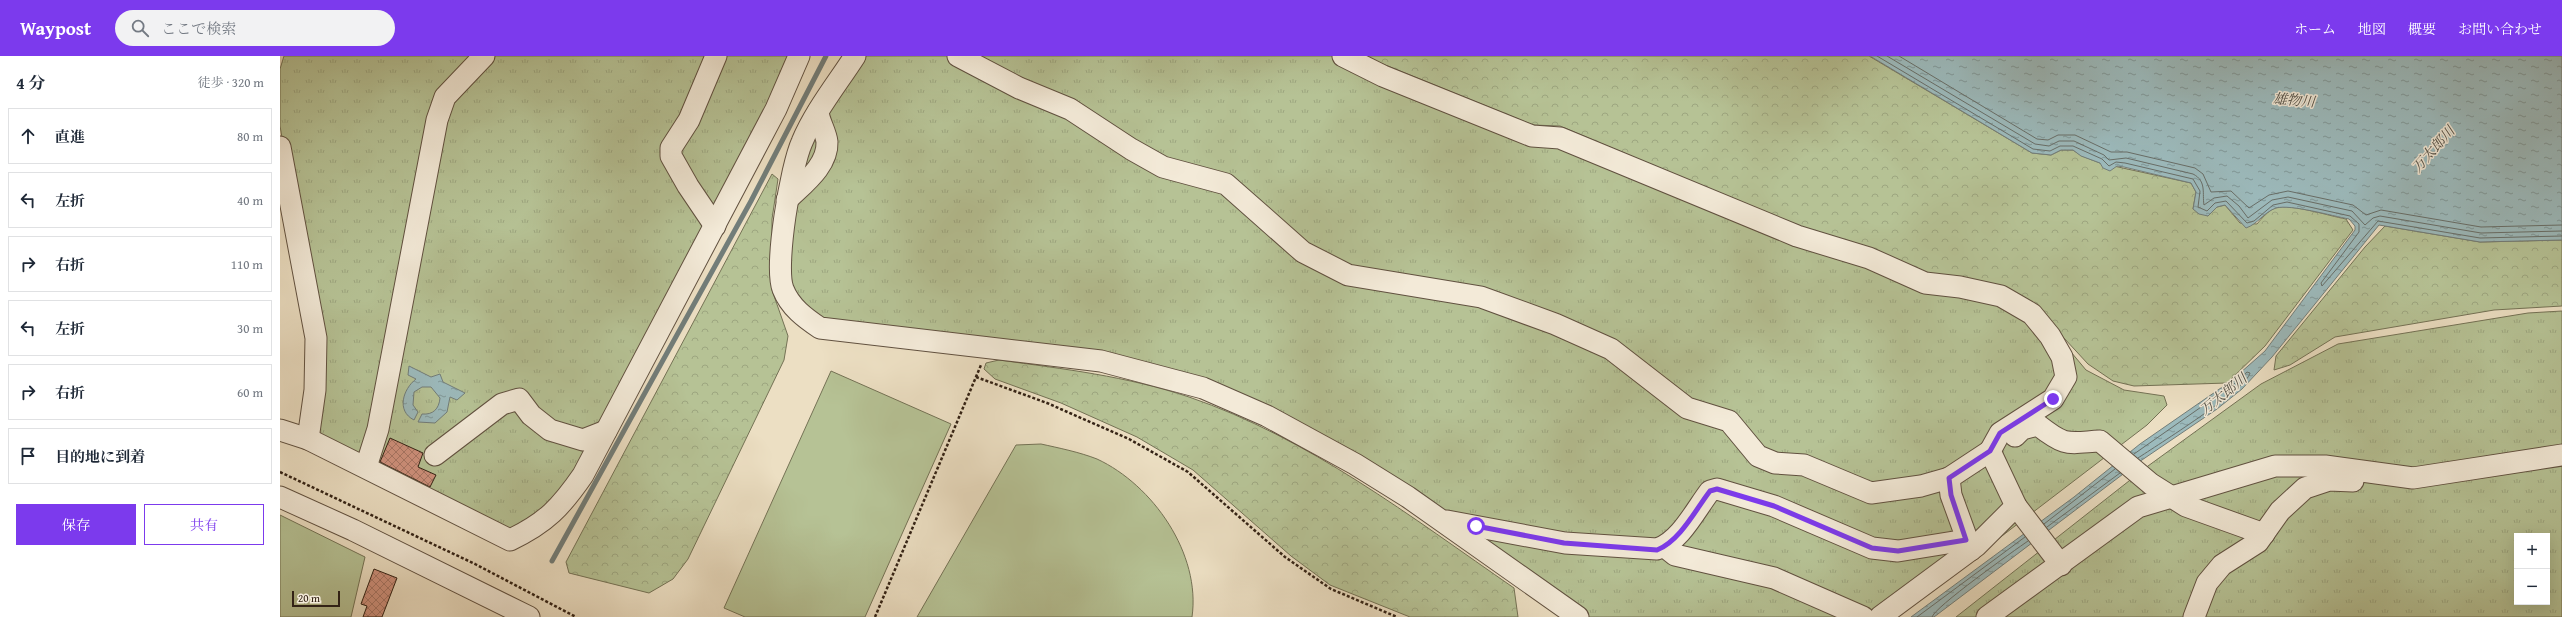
<!DOCTYPE html>
<html lang="ja">
<head>
<meta charset="utf-8">
<style>
  :root { --surface:#fff; --page:#f2f2f3; --text:#1f2937; --muted:#747a83; --line:#e0e1e3; --accent:#7c3aed }
  body { margin:0; font-family:"Gentium Book Plus","Noto Serif JP",serif; background:var(--page); color:var(--text) }
  .controls { position:absolute; right:12px; bottom:12px; display:grid; overflow:hidden; border-radius:0px; box-shadow:0 4px 16px #0002 }
  .controls button { width:36px; height:36px; display:grid; place-items:center; padding:0; border:0; border-bottom:1px solid var(--line); background:var(--surface); color:var(--text); font:20px sans-serif }
  .scale { position:absolute; left:12px; bottom:10px; width:48px; box-sizing:border-box; padding-left:4px; border:2px solid #332215; border-top:0; font-size:11px; line-height:14px; white-space:nowrap; color:#332215; -webkit-text-stroke:3px #f3ead8; paint-order:stroke }
  .stop { position:absolute; width:12px; height:12px; margin:-9px; border:3px solid #7c3aed; border-radius:50%; background:#fff }
  .stop.end { background:#7c3aed; border-color:#fff; box-shadow:0 1px 4px #0008 }
  .list { margin:0; padding:0; list-style:none }
  h2 { display:flex; justify-content:space-between; align-items:center; height:52px; margin:0; padding:0 16px; font-size:17px }
  h2 small { font-size:13px; font-weight:400; color:var(--muted) }
  .list li { display:grid; grid-template-columns:26px 1fr auto; gap:12px; align-items:center; box-sizing:border-box; height:56px; margin:0 8px 8px; padding:0 8px; border:1px solid var(--line); border-radius:0px }
  .list b { display:block; font-size:15px; white-space:nowrap }
  .list em { font-size:13px; font-style:normal; color:var(--muted) }
  .actions { display:flex; gap:8px; padding:12px 16px }
  .actions a { flex:1; padding:9px 0; border:1px solid var(--accent); border-radius:0px; text-align:center; font-size:14px; color:var(--accent) }
  .actions .main { background:var(--accent); color:#fff }
  .icon { flex:none; width:22px; height:22px; fill:none; stroke:currentColor; stroke-width:2; stroke-linecap:round; stroke-linejoin:round }
  .map { position:relative; flex:none; width:2282px; height:561px; overflow:hidden }
  header { display:flex; align-items:center; gap:24px; box-sizing:border-box; height:56px; padding:0 20px; background:var(--accent); color:#fff }
  header strong { font-size:19px }
  nav { display:flex; gap:22px; margin-inline-start:auto; font-size:14px }
  .search { width:280px; height:36px; background:var(--page); display:flex; align-items:center; gap:10px; box-sizing:border-box; padding:0 14px; border-radius:22px; color:var(--muted); font-size:15px }
  main { display:flex }
  aside { flex:1; background:var(--surface) }
  .map>svg:first-child { display:block }
  .grass { fill:url(#grass-tufts); stroke:#747255; fill-rule:evenodd }
  .forest { fill:url(#forest-crowns); stroke:#747255 }
  .park { fill:#b6c295; stroke:#747255 }
  .water { fill:url(#water-ripples); stroke:#727d79 }
  .lines { fill:none; stroke-linecap:round; stroke-linejoin:round }
  .shore { stroke:#686e68; stroke-width:1 }
  .stream { stroke:#727d79; stroke-width:5 }
  .building { fill:url(#building-cross-hatch); stroke:#332215 }
  .minor-casing { stroke:#615140; stroke-width:23 }
  .path { stroke:#332215; stroke-width:2.5; stroke-dasharray:3 2; stroke-linecap:butt }
  .minor { stroke:#f3ead8; stroke-width:21 }
  .route { stroke:#7c3aed; stroke-width:5 }
  .labels { text-anchor:middle; dominant-baseline:central; stroke-width:3; stroke-linejoin:round; paint-order:stroke }
  .water-label { font-size:14px; font-style:italic; fill:#525047; stroke:#f3ead8 }
</style>
</head>
<body>
<header>
<strong>Waypost</strong>
<div class="search"><svg class="icon" aria-label="search" viewBox="0 0 24 24"><circle cx="10" cy="10" r="6"/><path d="M15 15l6 6"/></svg>ここで検索</div>
<nav><a>ホーム</a><a>地図</a><a>概要</a><a>お問い合わせ</a></nav>
</header>
<main>
<aside>
<h2>4 分<small>徒歩 · 320 m</small></h2>
<ul class="list">
<li><svg class="icon" aria-label="ahead" viewBox="0 0 24 24"><path d="M12 20V5M6 11l6-6 6 6"/></svg><div><b>直進</b></div><em>80 m</em></li>
<li><svg class="icon" aria-label="left" viewBox="0 0 24 24"><path d="M17 20v-9H6M10 6l-5 5 5 5"/></svg><div><b>左折</b></div><em>40 m</em></li>
<li><svg class="icon" aria-label="right" viewBox="0 0 24 24"><path d="M7 20v-9h11M14 6l5 5-5 5"/></svg><div><b>右折</b></div><em>110 m</em></li>
<li><svg class="icon" aria-label="left" viewBox="0 0 24 24"><path d="M17 20v-9H6M10 6l-5 5 5 5"/></svg><div><b>左折</b></div><em>30 m</em></li>
<li><svg class="icon" aria-label="right" viewBox="0 0 24 24"><path d="M7 20v-9h11M14 6l5 5-5 5"/></svg><div><b>右折</b></div><em>60 m</em></li>
<li><svg class="icon" aria-label="arrive" viewBox="0 0 24 24"><path d="M6 21V4h12l-3 4 3 4H6"/></svg><div><b>目的地に到着</b></div></li>
</ul>
<div class="actions"><a class="main">保存</a><a>共有</a></div>
</aside>
<div class="map">
<svg width="2282" height="561" viewBox="0 0 2282 561">
  <defs>
    <pattern id="grass-tufts" width="24" height="20" patternUnits="userSpaceOnUse"><rect width="24" height="20" fill="#b6c295"/><path d="M3 7l-1-3M5 7V3M7 7l1-3M15 17l-1-3M17 17v-4M19 17l1-3" fill="none" stroke="#9da680"/></pattern>
    <pattern id="forest-crowns" width="20" height="18" patternUnits="userSpaceOnUse"><rect width="20" height="18" fill="#b6c295"/><path d="M2 6a3 3 0 1 1 6 0M12 15a3 3 0 1 1 6 0" fill="none" stroke="#9da680"/></pattern>
    <pattern id="water-ripples" width="26" height="14" patternUnits="userSpaceOnUse"><rect width="26" height="14" fill="#9cbabc"/><path d="M2 4q2-2 4 0t4 0M15 11q2-2 4 0t4 0" fill="none" stroke="#809798"/></pattern>
    <pattern id="building-cross-hatch" width="8" height="8" patternUnits="userSpaceOnUse"><rect width="8" height="8" fill="#d0927e"/><path d="M0 0l8 8M0 8l8-8" fill="none" stroke="#a97766"/></pattern>
  </defs>
  <rect width="100%" height="100%" fill="#ecdfc3"/>
  <filter id="stains"><feTurbulence type="fractalNoise" baseFrequency=".005" numOctaves="4"/><feColorMatrix values="0 0 0 0 .2 0 0 0 0 .09 0 0 0 0 .02 0 0 0 .5 -.17"/></filter>
  <radialGradient id="worn" r=".72"><stop offset=".6" stop-color="#630" stop-opacity="0"/><stop offset="1" stop-color="#630" stop-opacity=".3"/></radialGradient>
  <g class="grass">
    <polygon points="4,0 528,0 303,428 230,489 37,392 17,167 0,70 0,13"/>
    <polygon points="566,0 1074,0 1250,72 1675,225 1781,284 1806,314 1844,334 1884,340 1887,349 1867,369 1616,561 1284,561 1074,415 923,340 823,310 517,266 496,167"/>
    <path d="M2282 255V561H1676L1868 410 1981 328 2058 288 2248 257ZM2237 480H2267V546H2237Z"/>
  </g>
  <g class="forest">
    <path d="M1083 0H1589L1752 97 1771 99 1781 94H1793L1802 100 1820 107 1911 127 1916 136 1913 153 1928 160 1937 151 1945 149 1960 167 1977 168C1982 162 1988 155 1995 152 2010 147 2049 160 2066 163L2073 174 1985 290 1947 327 1854 330 1833 325 1808 308 1759 255 1645 217 1510 167 1280 70 1253 69Z"/>
    <polygon points="492,118 498,123 492,163 492,234 508,280 504,304 408,503 393,523 369,537 289,517 286,506"/>
    <polygon points="2105,170 2200,186 2282,184 2282,250 2214,254 2055,281 2010,309 1994,314 1996,300 2085,191"/>
    <path d="M719 304C784 313 846 320 909 341 1029 382 1131 461 1234 532L1238 561H1130L1050 529 1011 500 913 414 857 381 781 347 715 323 704 313 706 307Z"/>
  </g>
  <g class="park">
    <polygon points="551,315 671,368 585,561 465,561 444,552"/>
    <path d="M761 388C779 392 799 396 817 403 873 429 921 498 912 561H637L736 389Z"/>
    <polygon points="0,459 85,501 71,561 0,561"/>
  </g>
  <g class="water">
    <path d="M1590 0H2282V184L2200 186 2099 169 1992 301 1962 333 1937 353 1859 406 1654 561H1631L1794 441 1860 388 1951 325 1985 295 2075 174V170L2069 163C2052 160 2011 148 1996 152 1984 156 1978 168 1966 172L1945 149 1937 151 1928 160 1919 158 1913 153 1916 136 1911 127 1844 111 1837 110 1830 115 1823 112 1820 107 1801 100 1793 94H1781L1771 99 1752 97Z"/>
    <path d="M129 310 151 321 160 318 163 326 185 337 177 344 170 341 167 356 155 367 138 366 142 358C153 359 159 353 160 342L151 331H142L134 336 133 349 138 356 134 364C116 355 123 333 136 323L128 319Z"/>
  </g>
  <g class="lines">
    <g class="shore">
      <polyline points="1597,0 1753,93 1770,95 1780,90 1793,90 1822,103 1829,110 1836,106 1845,107 1913,123 1920,135 1918,151 1927,155 1935,147 1946,145 1967,167 1974,165 1993,149 2007,146 2070,160 2079,168 2079,176 2041,227 2042,230 2098,165 2200,182 2282,180"/>
      <path d="M1607 0 1755 88 1769 90 1779 85H1794L1824 99 1829 104 1846 102 1913 118C1927 125 1922 138 1924 149L1934 142 1947 140 1959 150 1968 162 1992 144 2008 141 2072 155 2085 169 2093 162 2100 160 2201 177 2282 175"/>
      <polyline points="1619,0 1757,83 1768,84 1778,79 1795,79 1831,96 1847,96 1915,112 1923,118 1931,136 1951,135 1969,152 1989,139 2008,135 2073,149 2086,159 2101,154 2201,171 2282,169"/>
      <path d="M1854 398 1954 328 1967 316 1970 317C1967 333 1876 390 1858 402"/>
      <polyline points="1764,468 1835,413"/>
      <polyline points="1767,471 1840,417"/>
      <polyline points="1637,561 1745,481"/>
      <path d="M1652 561C1653 552 1735 494 1748 485"/>
    </g>
    <polyline class="stream" points="272,505 471,145 546,0"/>
  </g>
  <g class="building">
    <polygon points="110,382 143,397 138,411 156,419 150,431 100,406"/>
    <polygon points="94,513 117,522 102,561 83,561 87,550 81,548"/>
  </g>
  <g class="lines">
    <g class="minor-casing">
      <g id="minor">
        <path d="M575 0C557 28 535 55 522 86 511 110 494 210 503 233 510 251 525 262 540 272L821 305 923 332 987 360 1075 408 1128 441 1298 561"/>
        <polyline points="678,0 739,32 790,53 851,93 883,111 946,128 1023,196 1068,219 1201,241 1275,268 1331,293 1407,352 1449,365 1478,400 1495,407 1524,409 1591,437 1641,430 1669,422 1710,395 1736,450 1781,509"/>
        <polyline points="1063,0 1103,20 1232,72 1252,80 1280,82 1517,180 1589,202 1645,227 1680,231 1721,240 1752,258 1770,280 1782,301 1786,321 1773,343 1720,377 1710,395"/>
        <polyline points="0,91 36,282 35,334 28,383"/>
        <path d="M507 144C523 128 548 110 547 86 546 76 539 66 538 56"/>
        <polyline points="435,170 408,130 391,100 391,92 409,64 436,0"/>
        <path d="M0 374 28 383 230 484C266 467 281 451 303 419L496 53 519 0"/>
        <path d="M1735 380 1742 373 1758 369C1786 391 1787 387 1820 385L1871 428 1906 450 1984 478"/>
        <polyline points="155,399 222,348 239,343 251,359 270,374 303,384 326,375"/>
        <polyline points="86,411 98,373 157,64 165,41 204,0"/>
        <polyline points="1669,422 1671,439 1691,494"/>
        <polyline points="0,441 73,474 249,561"/>
        <path d="M1167 465 1285 487 1377 493C1400 486 1416 453 1430 435L1437 433 1494 450 1592 492 1618 495 1686 484"/>
        <polyline points="1385,491 1395,499 1494,522 1583,561"/>
        <polyline points="1600,561 1696,490 1736,450"/>
        <polyline points="1707,561 1858,451 1995,410 2045,410 2133,422 2282,399"/>
        <polyline points="1914,561 1927,527 1942,509 1978,486 2000,455 2025,432 2049,424 2073,425"/>
      </g>
    </g>
    <g class="path">
      <polyline points="696,321 767,347 849,383 908,416 1005,501 1051,533 1117,561"/>
      <polyline points="0,416 195,508 296,561"/>
      <polyline points="595,561 701,309"/>
    </g>
    <use href="#minor" class="minor"/>
  </g>
  <g class="lines">
    <path class="route" d="M1196 470 1284 487 1377 494C1400 485 1416 453 1430 435L1437 433 1494 450 1592 492 1618 495 1686 484 1671 439 1669 422 1710 395 1720 377 1773 343"/>
  </g>
  <g class="labels">
    <g class="water-label">
      <text transform="translate(2014 44) rotate(5)">雄物川</text>
      <text transform="translate(2153 93) rotate(-48)">万太郎川</text>
      <text transform="translate(1943 338) rotate(-39)">万太郎川</text>
    </g>
  </g>
  <rect width="100%" height="100%" filter="url(#stains)"/>
  <rect width="100%" height="100%" fill="url(#worn)"/>
</svg>
<div class="controls">
<button>+</button>
<button>−</button>
</div>
<div class="scale">20 m</div>
<div class="stop" style="left:1196px;top:470px"></div>
<div class="stop end" style="left:1773px;top:343px"></div>
</div>
</main>
</body>
</html>
